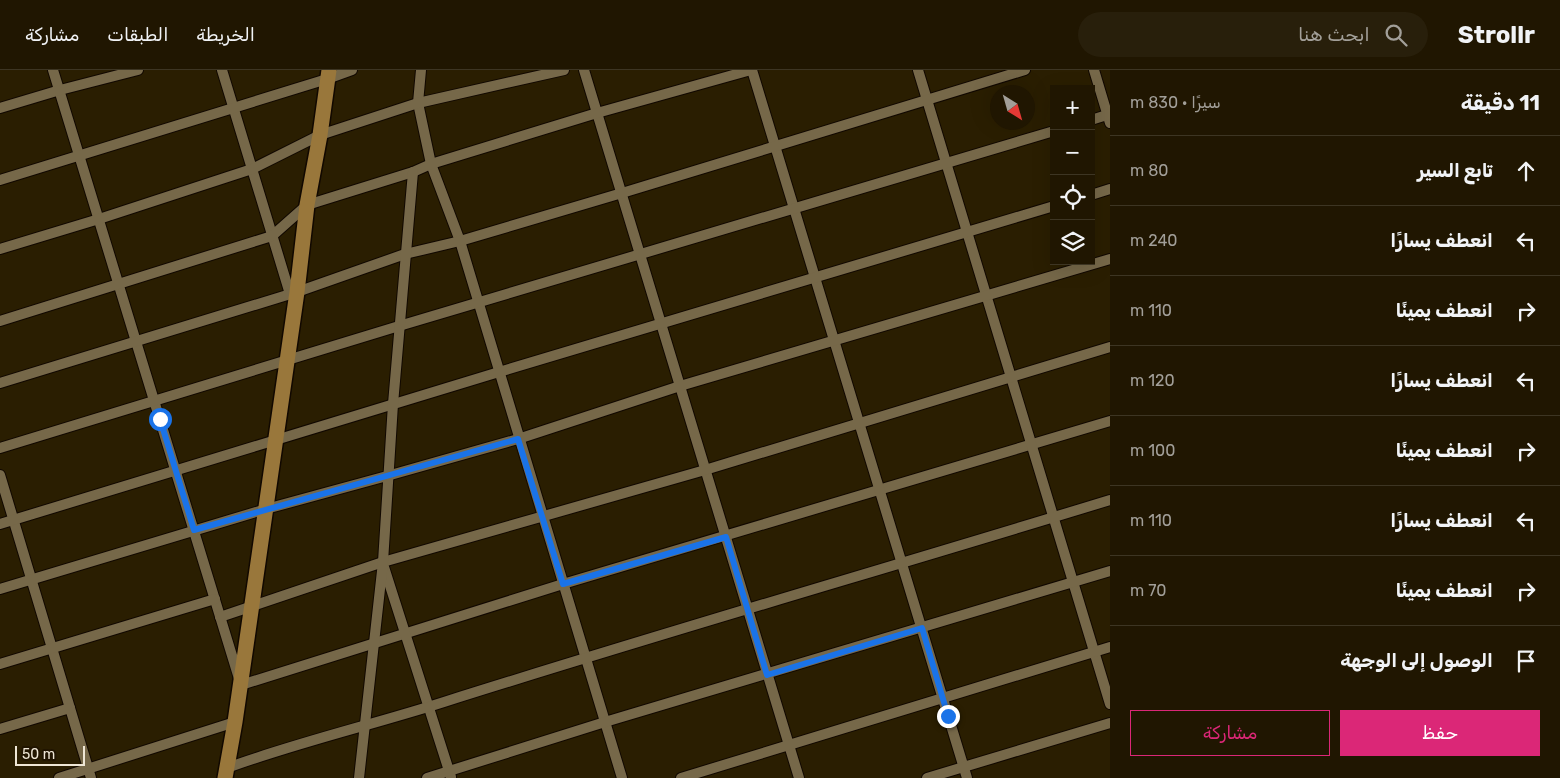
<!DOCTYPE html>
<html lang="ar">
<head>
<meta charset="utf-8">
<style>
  :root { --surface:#201601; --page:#281f0b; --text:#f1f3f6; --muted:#a29f99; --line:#3d3523; --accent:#db2777 }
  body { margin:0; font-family:Rubik,Vazirmatn,sans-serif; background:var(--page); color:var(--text); direction:rtl }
  .controls { position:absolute; right:15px; top:15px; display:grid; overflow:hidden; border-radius:0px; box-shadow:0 5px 20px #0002 }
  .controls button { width:45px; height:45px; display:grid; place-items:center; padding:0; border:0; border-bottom:1px solid var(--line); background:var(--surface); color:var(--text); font:25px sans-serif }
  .compass { position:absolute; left:990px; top:15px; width:45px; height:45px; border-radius:50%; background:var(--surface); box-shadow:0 5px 20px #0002; rotate:143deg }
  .scale { position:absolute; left:15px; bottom:12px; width:70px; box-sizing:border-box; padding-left:5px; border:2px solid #eee6d5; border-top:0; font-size:14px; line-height:18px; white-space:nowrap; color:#eee6d5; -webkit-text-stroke:4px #201400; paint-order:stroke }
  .stop { position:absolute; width:15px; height:15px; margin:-11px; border:4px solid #1a73e8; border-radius:50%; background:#fff }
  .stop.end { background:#1a73e8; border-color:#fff; box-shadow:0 1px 5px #0008 }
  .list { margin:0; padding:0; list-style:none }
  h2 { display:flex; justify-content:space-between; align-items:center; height:65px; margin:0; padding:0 20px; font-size:21px }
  h2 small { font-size:16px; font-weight:400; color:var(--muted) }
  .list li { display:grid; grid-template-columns:32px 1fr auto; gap:15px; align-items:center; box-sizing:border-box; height:70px; padding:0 20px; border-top:1px solid var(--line) }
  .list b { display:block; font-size:19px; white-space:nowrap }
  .list em { font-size:16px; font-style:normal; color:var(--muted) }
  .actions { display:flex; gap:10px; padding:15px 20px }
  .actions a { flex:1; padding:11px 0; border:1px solid var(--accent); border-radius:0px; text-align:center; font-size:18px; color:var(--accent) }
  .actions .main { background:var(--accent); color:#fff }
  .icon { flex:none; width:28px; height:28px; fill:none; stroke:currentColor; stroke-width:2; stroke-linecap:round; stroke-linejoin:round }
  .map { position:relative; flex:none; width:1110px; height:708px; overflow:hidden; direction:ltr }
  header { display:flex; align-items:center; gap:30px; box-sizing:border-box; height:70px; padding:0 25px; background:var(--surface); border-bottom:1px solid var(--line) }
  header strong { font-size:24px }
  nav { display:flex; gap:28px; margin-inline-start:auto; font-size:18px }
  .search { width:350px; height:45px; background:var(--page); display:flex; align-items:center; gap:12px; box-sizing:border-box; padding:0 18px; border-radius:28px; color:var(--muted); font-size:19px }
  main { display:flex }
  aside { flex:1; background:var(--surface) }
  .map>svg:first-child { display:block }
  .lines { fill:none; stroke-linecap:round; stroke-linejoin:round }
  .street-casing { stroke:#110800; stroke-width:12 }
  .secondary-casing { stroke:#110800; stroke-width:18 }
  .street { stroke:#766849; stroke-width:10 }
  .secondary { stroke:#99773b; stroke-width:15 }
  .route { stroke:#1a73e8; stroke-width:6 }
</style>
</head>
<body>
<header>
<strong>Strollr</strong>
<div class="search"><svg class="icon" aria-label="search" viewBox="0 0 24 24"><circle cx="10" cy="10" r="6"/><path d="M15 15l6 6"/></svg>ابحث هنا</div>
<nav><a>الخريطة</a><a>الطبقات</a><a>مشاركة</a></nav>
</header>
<main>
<aside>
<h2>11 دقيقة<small>سيرًا · 830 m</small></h2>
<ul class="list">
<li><svg class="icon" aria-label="ahead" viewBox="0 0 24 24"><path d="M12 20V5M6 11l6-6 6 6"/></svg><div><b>تابع السير</b></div><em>80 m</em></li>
<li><svg class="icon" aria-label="left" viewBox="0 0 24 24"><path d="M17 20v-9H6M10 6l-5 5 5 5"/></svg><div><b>انعطف يسارًا</b></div><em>240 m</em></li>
<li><svg class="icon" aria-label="right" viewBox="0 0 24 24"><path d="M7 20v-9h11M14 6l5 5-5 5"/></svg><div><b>انعطف يمينًا</b></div><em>110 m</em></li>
<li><svg class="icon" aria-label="left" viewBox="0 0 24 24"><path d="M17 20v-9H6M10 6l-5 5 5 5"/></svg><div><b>انعطف يسارًا</b></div><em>120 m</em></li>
<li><svg class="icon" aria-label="right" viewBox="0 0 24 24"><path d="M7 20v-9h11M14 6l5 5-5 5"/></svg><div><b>انعطف يمينًا</b></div><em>100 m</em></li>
<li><svg class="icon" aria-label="left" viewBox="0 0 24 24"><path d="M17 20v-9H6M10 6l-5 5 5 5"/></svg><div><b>انعطف يسارًا</b></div><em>110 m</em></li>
<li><svg class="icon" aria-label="right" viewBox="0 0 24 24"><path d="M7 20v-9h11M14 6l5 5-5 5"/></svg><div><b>انعطف يمينًا</b></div><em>70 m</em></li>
<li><svg class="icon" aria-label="arrive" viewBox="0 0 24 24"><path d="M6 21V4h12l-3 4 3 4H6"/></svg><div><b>الوصول إلى الوجهة</b></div></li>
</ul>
<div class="actions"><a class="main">حفظ</a><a>مشاركة</a></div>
</aside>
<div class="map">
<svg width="1110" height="708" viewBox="0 0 1110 708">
  <rect width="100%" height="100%" fill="#2a1e01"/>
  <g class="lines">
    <g class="street-casing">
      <g id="street">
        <polyline points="53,0 241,615 563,514 1110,351"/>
        <polyline points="222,0 290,224"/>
        <polyline points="421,0 418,33 431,94 460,171 622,708"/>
        <polyline points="584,0 799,708"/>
        <polyline points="752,0 967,708"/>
        <polyline points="918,0 1110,634"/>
        <polyline points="1094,0 1110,53"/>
        <polyline points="0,38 60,20 138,0"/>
        <polyline points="1091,50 1110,44"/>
        <polyline points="0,110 327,9 352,0"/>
        <polyline points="1091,125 1110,119"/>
        <polyline points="0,179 99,149 252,99 320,65 418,33 564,0"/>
        <polyline points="0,251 272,166 307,135 413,102 431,94 597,43 751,0"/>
        <polyline points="0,313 297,222 405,184 460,171 622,123 1025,0"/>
        <polyline points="0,378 399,256 1054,61"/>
        <polyline points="0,405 91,708"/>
        <polyline points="0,454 499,302 1054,136"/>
        <polyline points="384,497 451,707"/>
        <polyline points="0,519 266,439 387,406 518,369 680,316 1110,189"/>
        <polyline points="220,547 383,492 705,400 1110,277"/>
        <polyline points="0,594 215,529"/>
        <polyline points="0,659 70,638"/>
        <path d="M227 698C298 672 372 655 444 632 665 562 888 498 1110 430"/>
        <polyline points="59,708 235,652"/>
        <polyline points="359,708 383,492 393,334 413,102"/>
        <polyline points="427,708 605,652 1110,501"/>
        <polyline points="681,708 1110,577"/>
        <polyline points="927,708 1110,653"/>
      </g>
    </g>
    <g class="secondary-casing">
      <polyline id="secondary" points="225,708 235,652 297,222 307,135 320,65 329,0"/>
    </g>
    <use href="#street" class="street"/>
    <use href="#secondary" class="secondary"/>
  </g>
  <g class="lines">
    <polyline class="route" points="160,349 194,460 518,369 563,514 726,467 767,605 922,558 948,646"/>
  </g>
</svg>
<div class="controls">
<button>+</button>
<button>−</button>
<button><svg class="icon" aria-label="locate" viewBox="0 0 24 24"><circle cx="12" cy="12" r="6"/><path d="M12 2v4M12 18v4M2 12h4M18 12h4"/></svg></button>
<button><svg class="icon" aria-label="layers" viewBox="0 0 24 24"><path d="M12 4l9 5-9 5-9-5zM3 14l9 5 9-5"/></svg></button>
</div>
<svg class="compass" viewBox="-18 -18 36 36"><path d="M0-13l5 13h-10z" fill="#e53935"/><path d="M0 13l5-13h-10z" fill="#a29f99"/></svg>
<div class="scale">50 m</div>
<div class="stop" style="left:160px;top:349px"></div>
<div class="stop end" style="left:948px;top:646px"></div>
</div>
</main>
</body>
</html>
